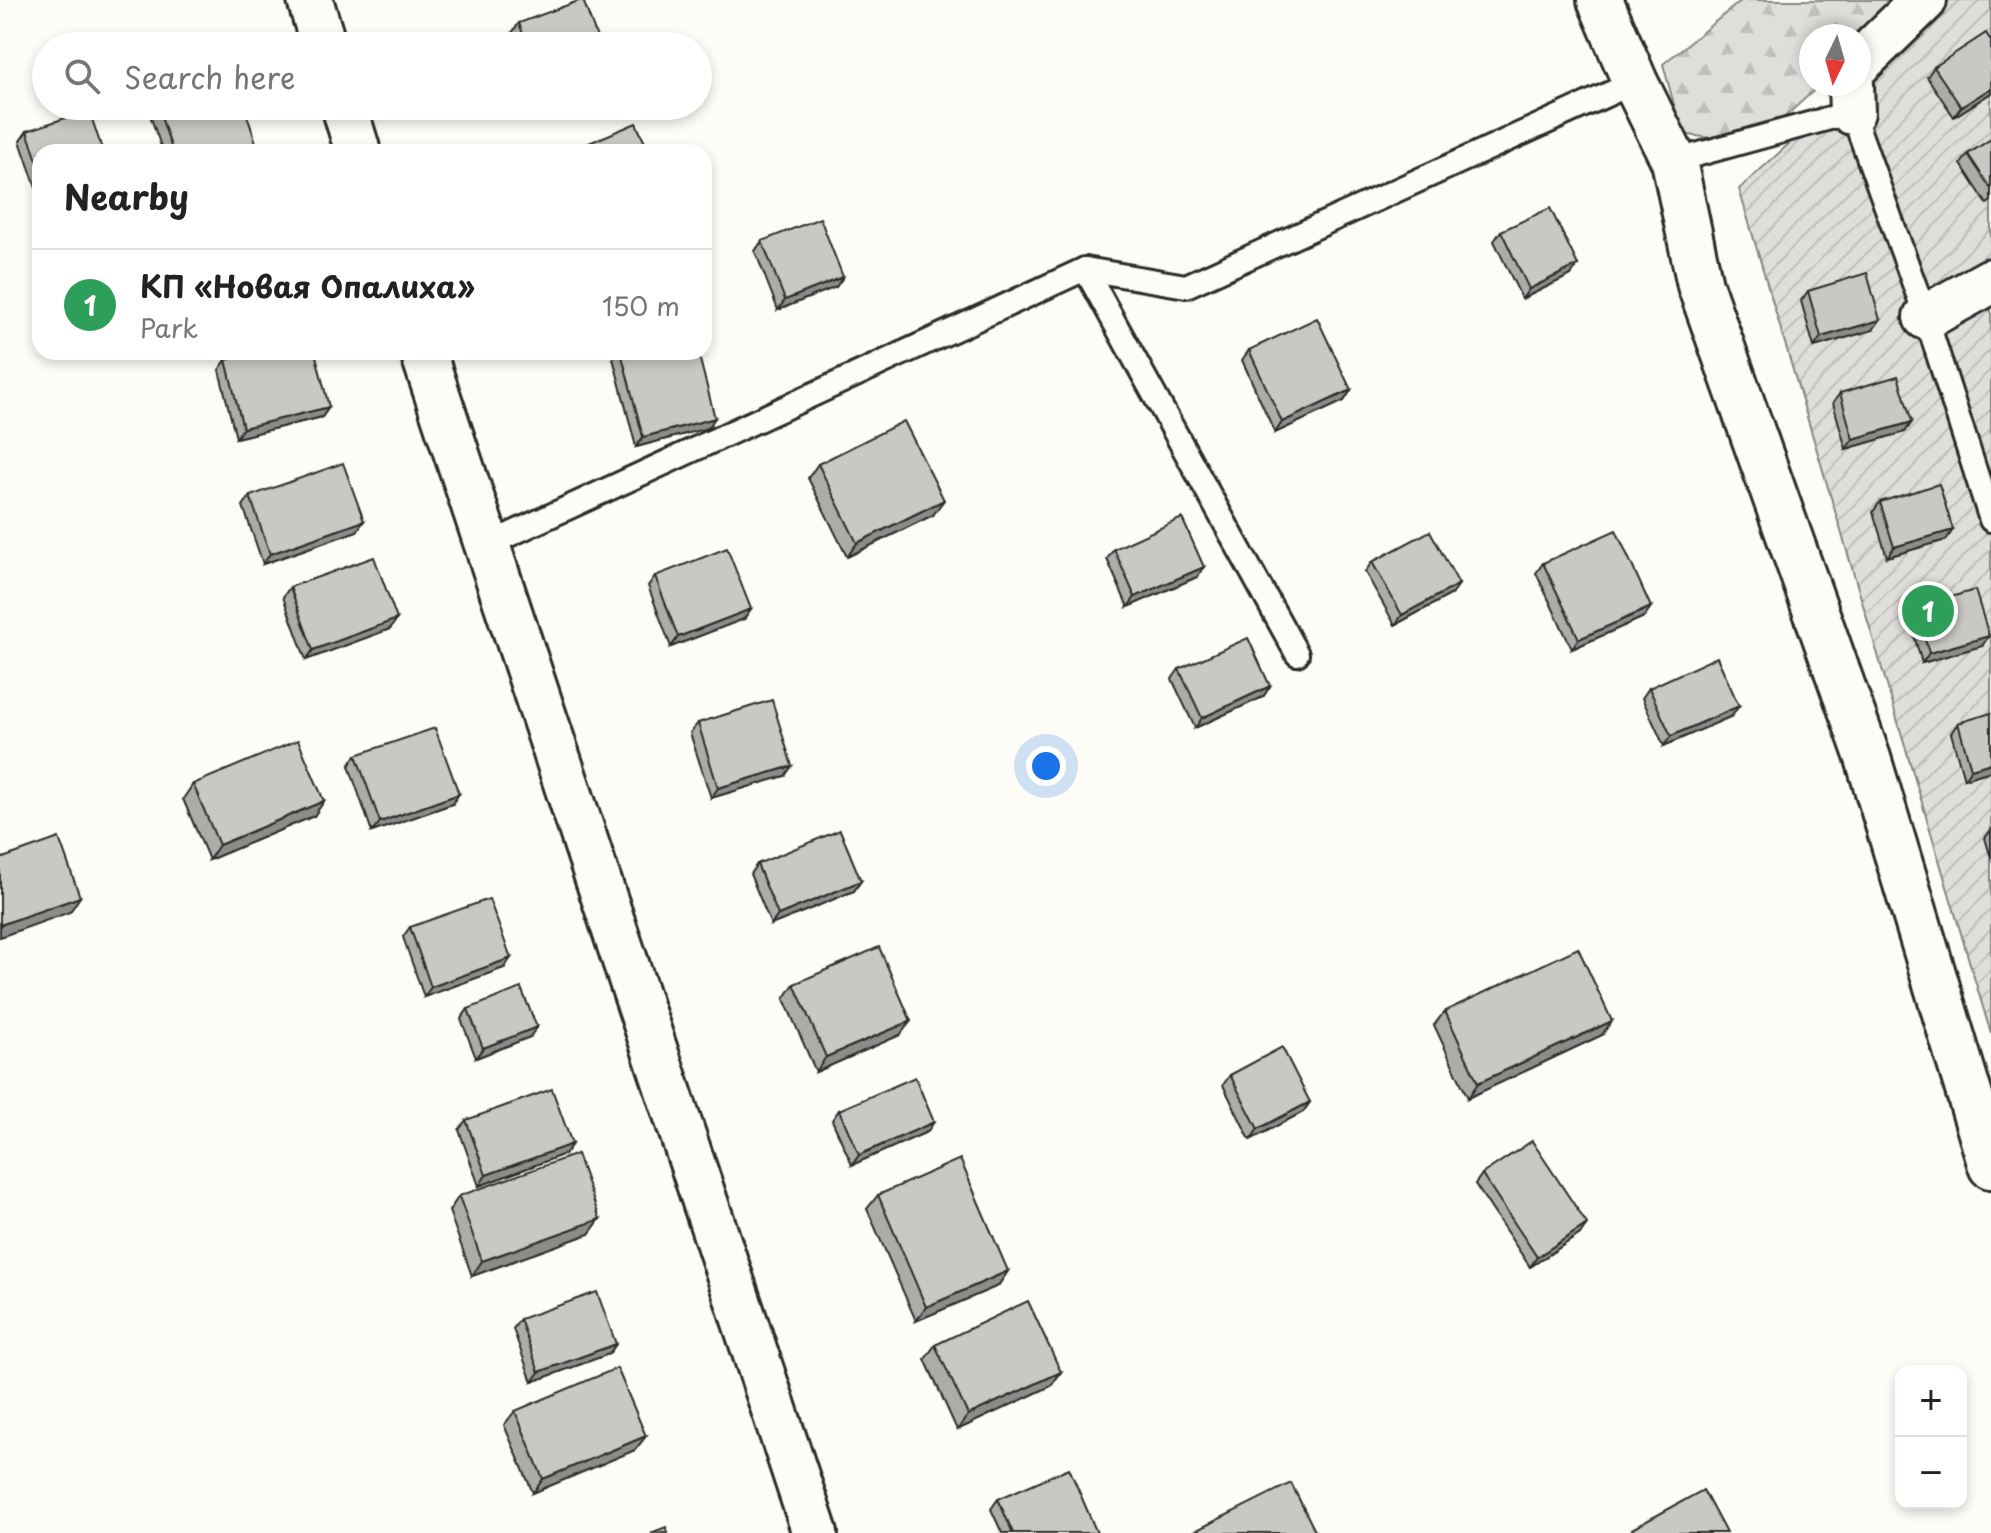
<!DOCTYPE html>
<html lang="en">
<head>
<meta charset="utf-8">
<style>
  :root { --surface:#fff; --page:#f2f2f2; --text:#222; --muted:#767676; --line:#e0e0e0; --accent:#111827 }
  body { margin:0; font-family:"Playpen Sans",sans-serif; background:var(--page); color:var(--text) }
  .controls { position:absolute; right:24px; bottom:24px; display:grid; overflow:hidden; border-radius:16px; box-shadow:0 4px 12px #0003 }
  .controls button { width:72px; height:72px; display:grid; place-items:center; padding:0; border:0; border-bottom:2px solid var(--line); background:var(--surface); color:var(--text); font:40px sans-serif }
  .compass { position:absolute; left:1799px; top:24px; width:72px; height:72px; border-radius:50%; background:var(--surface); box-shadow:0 4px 12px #0003; rotate:185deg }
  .you { position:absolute; left:1046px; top:766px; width:28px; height:28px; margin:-20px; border:6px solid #fff; border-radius:50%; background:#1a73e8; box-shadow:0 0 0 12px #1a73e833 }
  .badge { display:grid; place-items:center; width:52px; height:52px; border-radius:50%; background:var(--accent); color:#fff; font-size:26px; font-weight:700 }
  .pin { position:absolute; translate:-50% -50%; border:4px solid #fff; box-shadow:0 2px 8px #0006 }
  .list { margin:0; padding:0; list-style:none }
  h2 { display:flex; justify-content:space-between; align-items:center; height:104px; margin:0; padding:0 32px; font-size:34px }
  h2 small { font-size:26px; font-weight:400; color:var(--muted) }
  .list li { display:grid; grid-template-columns:52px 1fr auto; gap:24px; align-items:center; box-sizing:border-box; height:112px; padding:0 32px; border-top:2px solid var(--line) }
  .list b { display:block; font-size:30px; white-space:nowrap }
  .list p { margin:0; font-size:26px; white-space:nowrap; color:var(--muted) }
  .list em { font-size:26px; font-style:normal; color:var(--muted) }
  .icon { flex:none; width:44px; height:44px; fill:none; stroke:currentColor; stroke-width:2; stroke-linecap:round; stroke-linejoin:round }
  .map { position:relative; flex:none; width:1991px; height:1533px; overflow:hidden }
  .search { position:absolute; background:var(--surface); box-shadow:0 4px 12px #0003; left:32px; top:32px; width:680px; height:88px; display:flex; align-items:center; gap:20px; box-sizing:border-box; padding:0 28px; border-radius:44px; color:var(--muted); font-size:30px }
  .panel { position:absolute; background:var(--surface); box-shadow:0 4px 12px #0003; left:32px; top:144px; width:680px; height:216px; border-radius:24px }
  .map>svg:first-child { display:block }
  .forest { fill:url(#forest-firs); stroke:#858482; stroke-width:2 }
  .garden { fill:url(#garden-furrows); stroke:#858482; stroke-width:2 }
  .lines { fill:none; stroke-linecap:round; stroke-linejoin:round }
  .service-casing { stroke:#2b2b2b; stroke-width:28 }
  .minor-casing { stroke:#2b2b2b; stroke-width:50 }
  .primary-casing { stroke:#2b2b2b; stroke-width:50 }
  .service { stroke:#fdfcf7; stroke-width:22 }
  .minor { stroke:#fdfcf7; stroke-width:44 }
  .primary { stroke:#fdfcf7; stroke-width:44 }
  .wall { fill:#adaca9; stroke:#2b2b2b; stroke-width:2 }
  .shaded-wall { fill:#8d8c89; stroke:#2b2b2b; stroke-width:2 }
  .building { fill:#c9c8c4; stroke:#2b2b2b; stroke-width:2 }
</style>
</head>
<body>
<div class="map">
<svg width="1991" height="1533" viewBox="0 0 1991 1533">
  <defs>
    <pattern id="forest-firs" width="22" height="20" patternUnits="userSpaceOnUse" patternTransform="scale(2)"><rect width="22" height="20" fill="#dfdeda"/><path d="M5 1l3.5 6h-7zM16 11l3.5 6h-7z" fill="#c0bfbb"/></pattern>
    <pattern id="garden-furrows" width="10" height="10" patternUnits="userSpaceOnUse" patternTransform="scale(2)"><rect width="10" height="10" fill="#dfdeda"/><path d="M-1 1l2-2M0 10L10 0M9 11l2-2" fill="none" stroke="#c0bfbb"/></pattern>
  </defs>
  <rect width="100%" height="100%" fill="#fdfcf7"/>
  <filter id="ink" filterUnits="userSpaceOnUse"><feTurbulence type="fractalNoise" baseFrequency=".0125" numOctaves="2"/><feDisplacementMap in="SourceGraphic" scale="16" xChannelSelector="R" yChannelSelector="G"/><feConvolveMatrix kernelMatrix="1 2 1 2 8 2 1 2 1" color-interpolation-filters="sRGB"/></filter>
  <g filter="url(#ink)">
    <polygon class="forest" points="1742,0 1913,0 1859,36 1811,36 1811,84 1821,84 1755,144 1682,134 1663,64"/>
    <polygon class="garden" points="1948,0 1991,0 1991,1034 1739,189"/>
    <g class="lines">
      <g class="service-casing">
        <g id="service">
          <polyline points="1674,161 1852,112 1926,317 1991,520"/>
          <polyline points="1085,269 1186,286 1635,82"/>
          <polyline points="485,546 1085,269 1297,654"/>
        </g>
      </g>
      <g class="minor-casing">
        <g id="minor">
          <polyline points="1600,0 1635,82 1674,161 1700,285 1868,758 1991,1166"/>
          <polyline points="1859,63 1924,0"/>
          <polyline points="1851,84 1852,112"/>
          <polyline points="1926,317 1991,281"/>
        </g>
      </g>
      <g class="primary-casing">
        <g id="primary">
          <polyline points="310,0 324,46"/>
          <polyline points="344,106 358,152"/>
          <polyline points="423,352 815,1533"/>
        </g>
      </g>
      <use href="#service" class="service"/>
      <use href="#minor" class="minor"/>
      <use href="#primary" class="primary"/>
    </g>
    <g class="wall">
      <polygon points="519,23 600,46 517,46 512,33"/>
      <polygon points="1991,41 1991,93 1954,117 1927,77 1934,67"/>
      <polygon points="158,108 259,152 163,152 151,118"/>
      <polygon points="27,131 40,152 40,199 20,141"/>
      <polygon points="1991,139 1991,201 1987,204 1961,164 1968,154"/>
      <polygon points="1501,231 1578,265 1571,275 1522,299 1494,241"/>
      <polygon points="762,241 843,277 836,287 778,310 755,251"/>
      <polygon points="1808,291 1873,330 1814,347 1801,301"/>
      <polygon points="1249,350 1351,390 1344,401 1275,433 1242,360"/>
      <polygon points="617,352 698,352 708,428 636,447 613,358"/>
      <polygon points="226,360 329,407 322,417 236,438 219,370"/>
      <polygon points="1840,393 1912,422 1905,432 1846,449 1833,403"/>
      <polygon points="818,464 933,515 847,557 808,478"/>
      <polygon points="250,496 357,531 263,564 243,506"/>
      <polygon points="1880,502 1946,540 1887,557 1873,512"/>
      <polygon points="1114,549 1197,577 1128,607 1107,559"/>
      <polygon points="1372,562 1459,584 1452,594 1395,625 1365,572"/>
      <polygon points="1543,563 1644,617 1572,649 1536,573"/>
      <polygon points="655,576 744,619 671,647 648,586"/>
      <polygon points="290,587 390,629 306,660 283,597"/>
      <polygon points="1916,607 1982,646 1922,663 1909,618"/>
      <polygon points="1179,669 1270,686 1263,697 1195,728 1172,679"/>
      <polygon points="1649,688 1732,716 1664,746 1642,698"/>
      <polygon points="698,723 785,776 711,798 690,733"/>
      <polygon points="1958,723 1991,771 1964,779 1951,733"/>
      <polygon points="356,755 452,804 372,832 349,766"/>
      <polygon points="193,784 324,801 314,816 209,860 183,799"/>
      <polygon points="1991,830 1991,858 1985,838"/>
      <polygon points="757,864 861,881 854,891 771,925 750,874"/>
      <polygon points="410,927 504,968 424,997 403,937"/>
      <polygon points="794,984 900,1035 816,1072 784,999"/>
      <polygon points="468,1009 530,1037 476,1058 461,1019"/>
      <polygon points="1445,1011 1602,1035 1468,1098 1434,1025"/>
      <polygon points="1230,1075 1310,1102 1303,1112 1250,1140 1223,1085"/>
      <polygon points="839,1110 927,1132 852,1165 832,1120"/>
      <polygon points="466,1120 572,1144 565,1154 479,1186 459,1130"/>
      <polygon points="1482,1174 1580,1234 1530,1267 1475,1184"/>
      <polygon points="878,1195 1008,1271 998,1286 916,1321 867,1209"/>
      <polygon points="459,1196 600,1219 589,1234 472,1276 449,1211"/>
      <polygon points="520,1319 616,1344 609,1354 532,1382 513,1329"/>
      <polygon points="935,1345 1061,1372 1051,1386 957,1430 925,1359"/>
      <polygon points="515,1411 646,1436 635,1450 533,1493 504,1425"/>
      <polygon points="998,1499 1097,1533 1002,1533 991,1509"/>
    </g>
    <g class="shaded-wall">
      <polygon points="1991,88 1991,93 1954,117 1961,107"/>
      <polygon points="1578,265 1571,275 1522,299 1529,289"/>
      <polygon points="843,277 836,287 778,310 785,300"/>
      <polygon points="1880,320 1873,330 1814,347 1821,337"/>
      <polygon points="1351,390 1344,401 1275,433 1282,422"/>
      <polygon points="329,407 322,417 236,438 243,428"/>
      <polygon points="715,418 708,428 636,447 643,437"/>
      <polygon points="1912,422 1905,432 1846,449 1853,439"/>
      <polygon points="944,500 933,515 847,557 857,543"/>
      <polygon points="364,521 357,531 263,564 270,554"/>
      <polygon points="1953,530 1946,540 1887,557 1894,547"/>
      <polygon points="1204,567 1197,577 1128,607 1135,597"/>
      <polygon points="1459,584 1452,594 1395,625 1402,615"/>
      <polygon points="1651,607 1644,617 1572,649 1579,639"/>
      <polygon points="751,609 744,619 671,647 678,637"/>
      <polygon points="397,619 390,629 306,660 313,650"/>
      <polygon points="1989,636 1982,646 1922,663 1929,653"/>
      <polygon points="1270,686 1263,697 1195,728 1202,718"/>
      <polygon points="1739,706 1732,716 1664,746 1671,736"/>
      <polygon points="1991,763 1991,771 1964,779 1971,769"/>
      <polygon points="792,766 785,776 711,798 718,788"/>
      <polygon points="459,794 452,804 372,832 380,822"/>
      <polygon points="324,801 314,816 209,860 219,845"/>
      <polygon points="861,881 854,891 771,925 778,915"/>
      <polygon points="80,897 70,912 0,937 0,925"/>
      <polygon points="511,958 504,968 424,997 431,987"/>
      <polygon points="911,1021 900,1035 816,1072 826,1057"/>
      <polygon points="1612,1021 1602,1035 1468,1098 1478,1083"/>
      <polygon points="537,1027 530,1037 476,1058 483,1048"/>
      <polygon points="1310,1102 1303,1112 1250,1140 1258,1129"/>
      <polygon points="934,1122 927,1132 852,1165 859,1155"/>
      <polygon points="572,1144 565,1154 479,1186 486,1175"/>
      <polygon points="600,1219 589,1234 472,1276 482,1261"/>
      <polygon points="1587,1224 1580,1234 1530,1267 1537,1257"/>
      <polygon points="1008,1271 998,1286 916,1321 926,1307"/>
      <polygon points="616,1344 609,1354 532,1382 539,1372"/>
      <polygon points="1061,1372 1051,1386 957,1430 968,1415"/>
      <polygon points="646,1436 635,1450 533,1493 543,1479"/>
    </g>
    <g class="building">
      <polygon points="581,0 583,0 600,46 528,46 519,23"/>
      <polygon points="1986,33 1991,41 1991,88 1961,107 1934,67"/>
      <polygon points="164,106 244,106 259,152 173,152 158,108"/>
      <polygon points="89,110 103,152 40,152 40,169 27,131"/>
      <polygon points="636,123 649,152 568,152"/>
      <polygon points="1991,139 1991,189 1968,154"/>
      <polygon points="1550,208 1578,265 1529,289 1501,231"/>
      <polygon points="820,218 843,277 785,300 762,241"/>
      <polygon points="1867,273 1880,320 1821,337 1808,291"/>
      <polygon points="1317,318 1351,390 1282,422 1249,350"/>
      <polygon points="259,352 315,352 329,407 243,428 226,360"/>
      <polygon points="621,352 698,352 715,418 643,437"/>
      <polygon points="1898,376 1912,422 1853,439 1840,393"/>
      <polygon points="904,421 944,500 857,543 818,464"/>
      <polygon points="343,463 364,521 270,554 250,496"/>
      <polygon points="1939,484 1953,530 1894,547 1880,502"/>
      <polygon points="1182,518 1204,567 1135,597 1114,549"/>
      <polygon points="1616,530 1651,607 1579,639 1543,563"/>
      <polygon points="1430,531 1459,584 1402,615 1372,562"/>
      <polygon points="727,548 751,609 678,637 655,576"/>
      <polygon points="374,557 397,619 313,650 290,587"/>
      <polygon points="1975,590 1989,636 1929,653 1916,607"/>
      <polygon points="1248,638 1270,686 1202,718 1179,669"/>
      <polygon points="1717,657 1739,706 1671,736 1649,688"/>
      <polygon points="772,700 792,766 718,788 698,723"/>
      <polygon points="1991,713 1991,763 1971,769 1958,723"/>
      <polygon points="435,728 459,794 380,822 356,755"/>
      <polygon points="298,740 324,801 219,845 193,784"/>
      <polygon points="840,830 861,881 778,915 757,864"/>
      <polygon points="59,838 80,897 0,925 0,859"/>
      <polygon points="489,899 511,958 431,987 410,927"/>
      <polygon points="879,947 911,1021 826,1057 794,984"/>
      <polygon points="1578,948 1612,1021 1478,1083 1445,1011"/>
      <polygon points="521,988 537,1027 483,1048 468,1009"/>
      <polygon points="1282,1047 1310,1102 1258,1129 1230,1075"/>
      <polygon points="915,1077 934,1122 859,1155 839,1110"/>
      <polygon points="552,1089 572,1144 486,1175 466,1120"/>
      <polygon points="1532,1141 1587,1224 1537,1257 1482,1174"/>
      <polygon points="577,1154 600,1219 482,1261 459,1196"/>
      <polygon points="960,1159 1008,1271 926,1307 878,1195"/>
      <polygon points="597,1292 616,1344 539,1372 520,1319"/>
      <polygon points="1028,1301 1061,1372 968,1415 935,1345"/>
      <polygon points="617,1368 646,1436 543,1479 515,1411"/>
      <polygon points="1069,1468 1097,1533 1013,1533 998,1499"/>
      <polygon points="1291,1483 1316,1533 1191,1533"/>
      <polygon points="1703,1490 1726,1533 1634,1533 1632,1529"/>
      <polygon points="666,1527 668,1533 651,1533"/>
    </g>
  </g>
</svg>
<div class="controls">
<button>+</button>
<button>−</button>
</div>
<svg class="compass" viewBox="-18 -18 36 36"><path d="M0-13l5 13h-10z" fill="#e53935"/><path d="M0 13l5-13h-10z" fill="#767676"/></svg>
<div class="you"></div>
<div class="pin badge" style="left:1928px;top:611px;background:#2e9e5b">1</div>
<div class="search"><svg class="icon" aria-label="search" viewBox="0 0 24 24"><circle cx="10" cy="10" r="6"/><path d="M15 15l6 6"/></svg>Search here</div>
<section class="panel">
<h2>Nearby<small></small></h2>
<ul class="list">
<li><span class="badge" style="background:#2e9e5b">1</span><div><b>КП «Новая Опалиха»</b><p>Park</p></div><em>150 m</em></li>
</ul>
</section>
</div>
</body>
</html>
